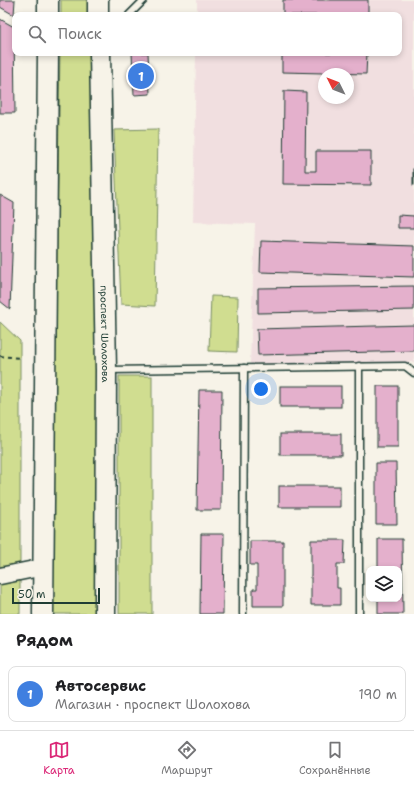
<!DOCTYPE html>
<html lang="ru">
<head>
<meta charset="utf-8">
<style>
  :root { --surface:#fff; --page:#f6f6f6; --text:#202124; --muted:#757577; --line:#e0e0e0; --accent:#db2777 }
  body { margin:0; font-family:"Shantell Sans",sans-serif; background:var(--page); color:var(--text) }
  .controls { position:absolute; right:12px; bottom:12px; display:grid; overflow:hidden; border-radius:8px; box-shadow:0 2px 6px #0003 }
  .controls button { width:36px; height:36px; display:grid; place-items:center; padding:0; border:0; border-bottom:1px solid var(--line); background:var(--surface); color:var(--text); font:20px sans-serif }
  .compass { position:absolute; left:318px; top:68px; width:36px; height:36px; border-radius:50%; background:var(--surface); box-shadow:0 2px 6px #0003; rotate:312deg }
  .scale { position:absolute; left:12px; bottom:10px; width:88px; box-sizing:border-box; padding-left:4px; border:2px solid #1f3d34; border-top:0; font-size:11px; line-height:14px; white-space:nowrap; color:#1f3d34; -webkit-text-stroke:3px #f7f3e8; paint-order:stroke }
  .you { position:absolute; left:261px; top:389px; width:14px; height:14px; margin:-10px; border:3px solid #fff; border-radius:50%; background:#1a73e8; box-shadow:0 0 0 6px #1a73e833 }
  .badge { display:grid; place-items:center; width:26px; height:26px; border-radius:50%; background:var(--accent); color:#fff; font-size:13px; font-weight:700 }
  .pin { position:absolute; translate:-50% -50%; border:2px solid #fff; box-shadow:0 1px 4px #0006 }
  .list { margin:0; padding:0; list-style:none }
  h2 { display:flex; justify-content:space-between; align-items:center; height:52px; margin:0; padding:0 16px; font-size:17px }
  h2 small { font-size:13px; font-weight:400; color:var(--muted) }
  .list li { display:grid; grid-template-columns:26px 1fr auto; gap:12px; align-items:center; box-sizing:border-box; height:56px; margin:0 8px 8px; padding:0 8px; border:1px solid var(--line); border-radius:8px }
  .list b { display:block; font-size:15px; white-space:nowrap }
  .list p { margin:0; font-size:13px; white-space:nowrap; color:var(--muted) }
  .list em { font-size:13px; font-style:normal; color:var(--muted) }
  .icon { flex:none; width:22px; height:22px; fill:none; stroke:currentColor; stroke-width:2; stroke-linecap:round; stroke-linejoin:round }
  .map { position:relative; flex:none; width:414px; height:614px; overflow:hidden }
  .search { position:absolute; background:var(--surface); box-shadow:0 2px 6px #0003; left:12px; right:12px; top:12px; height:44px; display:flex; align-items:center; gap:10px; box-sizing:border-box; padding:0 14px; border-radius:8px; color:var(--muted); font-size:15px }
  .sheet { height:116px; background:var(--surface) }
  nav { display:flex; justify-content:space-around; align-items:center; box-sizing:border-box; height:56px; border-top:1px solid var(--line); background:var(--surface); font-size:11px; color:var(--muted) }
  nav a { display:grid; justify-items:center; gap:2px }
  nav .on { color:var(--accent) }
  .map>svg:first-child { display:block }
  .built { fill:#f1dfe0; fill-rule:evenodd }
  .green { fill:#d0dd90; stroke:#788d62 }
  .building { fill:#e4b0cc; stroke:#1f3d34 }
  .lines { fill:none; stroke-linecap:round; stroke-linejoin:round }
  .service-casing { stroke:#1f3d34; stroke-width:9 }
  .tertiary-casing { stroke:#1f3d34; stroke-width:19 }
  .primary-casing { stroke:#1f3d34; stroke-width:23 }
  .path { stroke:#1f3d34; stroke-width:2; stroke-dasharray:4 3; stroke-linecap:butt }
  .service { stroke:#f7f3e8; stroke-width:6 }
  .tertiary { stroke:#f7f3e8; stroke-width:16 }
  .primary { stroke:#f7f3e8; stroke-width:20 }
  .labels { text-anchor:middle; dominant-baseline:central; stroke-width:3; stroke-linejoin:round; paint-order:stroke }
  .street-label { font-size:10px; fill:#1f3d34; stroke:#f7f3e8 }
</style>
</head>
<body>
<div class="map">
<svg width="414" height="614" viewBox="0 0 414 614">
  <rect width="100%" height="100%" fill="#f7f3e8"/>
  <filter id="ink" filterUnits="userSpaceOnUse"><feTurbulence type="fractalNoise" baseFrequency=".025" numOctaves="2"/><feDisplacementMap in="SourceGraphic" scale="8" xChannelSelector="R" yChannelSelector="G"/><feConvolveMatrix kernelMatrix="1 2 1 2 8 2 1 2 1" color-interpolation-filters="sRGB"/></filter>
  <g filter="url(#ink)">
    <path class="built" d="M197 0H414V362L250 364 255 224 193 222 196 53H399V15H197ZM324 74H348V98H324Z"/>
    <g class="green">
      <rect x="61" y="0" width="32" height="15"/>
      <polygon points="60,53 94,53 96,176 97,614 51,614"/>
      <polygon points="158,129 155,306 121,304 114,130"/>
      <polygon points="211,296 238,297 237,352 209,351"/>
      <polygon points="0,322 20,341 20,614 0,614"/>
      <rect x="119" y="376" width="33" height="238"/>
    </g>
    <g class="building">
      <polygon points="0,0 15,0 14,15 0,7"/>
      <rect x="283" y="0" width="85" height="15"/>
      <polygon points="0,19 14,27 15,113 0,113"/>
      <polygon points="132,53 148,53 150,94 134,95"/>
      <polygon points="282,53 367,53 366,74 282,72"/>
      <polygon points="284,91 306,92 305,171 316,171 316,151 371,151 371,185 283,184"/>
      <rect x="413" y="169" width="1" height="16"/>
      <polygon points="0,195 14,203 10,309 0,301"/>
      <polygon points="398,215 414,216 414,228 398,228"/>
      <polygon points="261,241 414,246 414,277 260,272"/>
      <polygon points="414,286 414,310 258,313 258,288"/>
      <polygon points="414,325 414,351 258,355 257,329"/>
      <rect x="280" y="386" width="61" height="21"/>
      <rect x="377" y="386" width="21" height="61"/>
      <polygon points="199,390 222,390 221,510 197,510"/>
      <rect x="280" y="434" width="61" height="21"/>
      <polygon points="376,463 396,463 397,524 376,524"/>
      <rect x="279" y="486" width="61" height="21"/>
      <polygon points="201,534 224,534 223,614 200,614"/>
      <polygon points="378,539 402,539 403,614 378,614 378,599 399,599 399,569 378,569"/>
      <polygon points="311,540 345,540 344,564 337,564 337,588 340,588 340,605 311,605"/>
      <polygon points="250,541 283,541 283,606 253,606 253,589 257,589 257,565 250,565"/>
    </g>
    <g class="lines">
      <g class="service-casing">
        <g id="service">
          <polyline points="129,15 144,0"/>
          <polyline points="108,370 405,366 414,373"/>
          <polyline points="243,614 244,368"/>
          <polyline points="359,614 359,366"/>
        </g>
      </g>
      <g class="tertiary-casing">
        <polyline id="tertiary" points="0,576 44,567"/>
      </g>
      <g class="primary-casing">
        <g id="primary">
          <polyline points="48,0 48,15"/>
          <polyline points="98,0 98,15"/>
          <path id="s1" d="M100 53 106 370 105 614"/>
          <polyline points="43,614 48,53"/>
        </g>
      </g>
      <polyline class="path" points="0,356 20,358"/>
      <use href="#service" class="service"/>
      <use href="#tertiary" class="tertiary"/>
      <use href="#primary" class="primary"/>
    </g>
  </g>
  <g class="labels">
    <g class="street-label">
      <text stroke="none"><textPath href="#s1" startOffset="281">проспект Шолохова</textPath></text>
    </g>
  </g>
</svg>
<div class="controls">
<button><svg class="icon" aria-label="layers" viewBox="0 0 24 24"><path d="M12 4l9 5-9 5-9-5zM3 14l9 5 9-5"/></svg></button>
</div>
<svg class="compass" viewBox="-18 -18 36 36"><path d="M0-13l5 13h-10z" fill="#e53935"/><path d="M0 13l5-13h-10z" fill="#757577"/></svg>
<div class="scale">50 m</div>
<div class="you"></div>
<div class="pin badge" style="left:141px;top:76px;background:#3f7fe0">1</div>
<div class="search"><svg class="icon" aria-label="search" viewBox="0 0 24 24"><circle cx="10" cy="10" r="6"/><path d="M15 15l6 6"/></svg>Поиск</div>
</div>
<section class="sheet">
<h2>Рядом<small></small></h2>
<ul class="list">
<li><span class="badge" style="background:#3f7fe0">1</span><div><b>Автосервис</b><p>Магазин · проспект Шолохова</p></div><em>190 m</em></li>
</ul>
</section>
<nav>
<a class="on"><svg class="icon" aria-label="map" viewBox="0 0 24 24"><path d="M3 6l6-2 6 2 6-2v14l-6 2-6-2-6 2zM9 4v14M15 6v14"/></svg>Карта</a>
<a><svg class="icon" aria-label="directions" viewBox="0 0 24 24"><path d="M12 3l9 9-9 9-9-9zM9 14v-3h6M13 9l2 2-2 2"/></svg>Маршрут</a>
<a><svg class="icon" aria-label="saved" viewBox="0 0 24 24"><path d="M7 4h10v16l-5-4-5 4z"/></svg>Сохранённые</a>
</nav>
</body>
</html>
